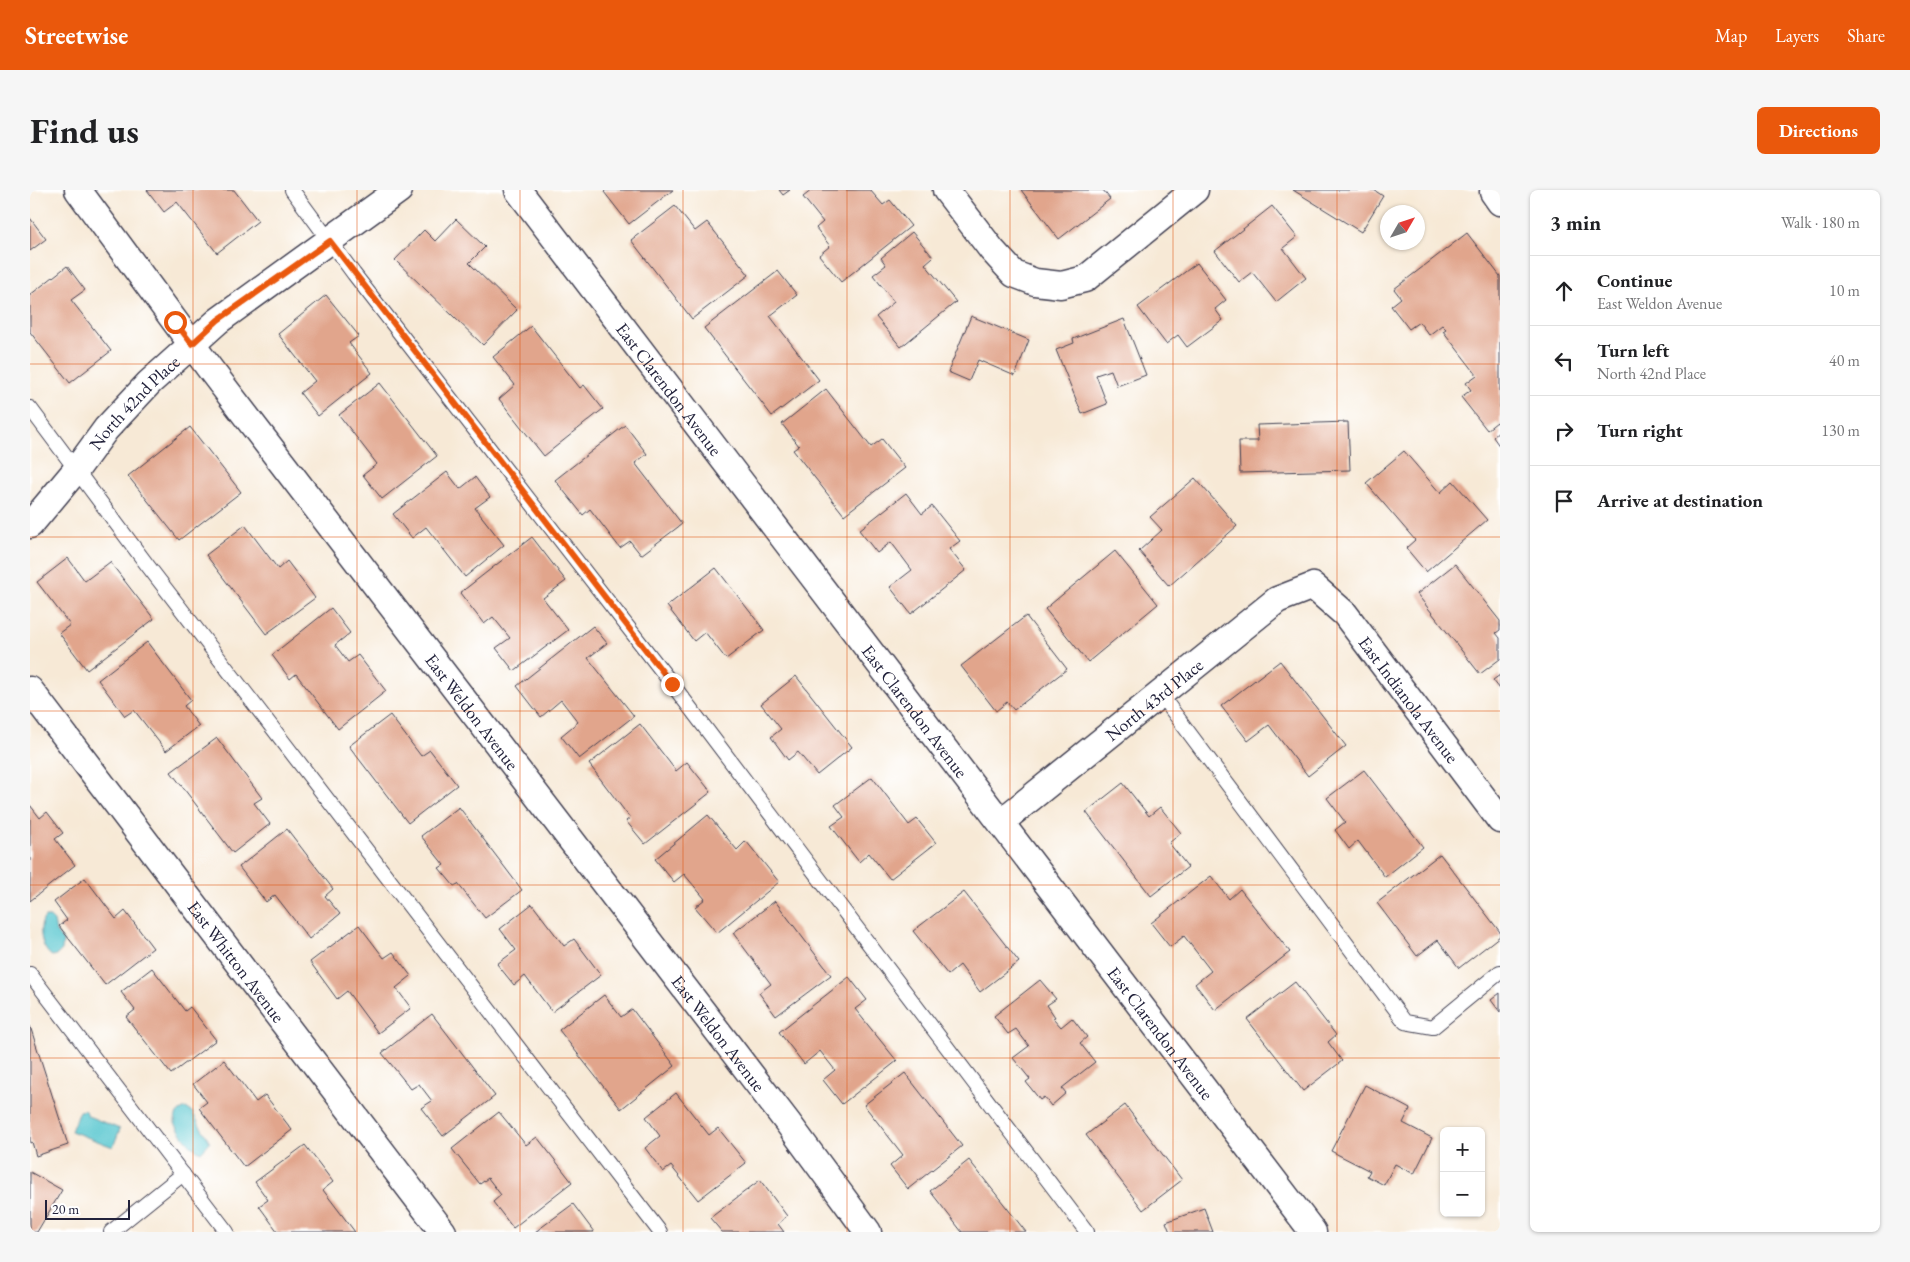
<!DOCTYPE html>
<html lang="en">
<head>
<meta charset="utf-8">
<style>
  :root { --surface:#fff; --page:#f6f6f6; --text:#202124; --muted:#757577; --line:#e0e0e0; --accent:#ea580c }
  body { margin:0; font-family:"EB Garamond",serif; background:var(--page); color:var(--text) }
  .controls { position:absolute; right:15px; bottom:15px; display:grid; overflow:hidden; border-radius:8px; box-shadow:0 1px 4px #0004 }
  .controls button { width:45px; height:45px; display:grid; place-items:center; padding:0; border:0; border-bottom:1px solid var(--line); background:var(--surface); color:var(--text); font:25px sans-serif }
  .compass { position:absolute; left:1350px; top:15px; width:45px; height:45px; border-radius:50%; background:var(--surface); box-shadow:0 1px 4px #0004; rotate:51deg }
  .scale { position:absolute; left:15px; bottom:12px; width:85px; box-sizing:border-box; padding-left:5px; border:2px solid #22223b; border-top:0; font-size:14px; line-height:18px; white-space:nowrap; color:#22223b; -webkit-text-stroke:4px #fff; paint-order:stroke }
  .stop { position:absolute; width:15px; height:15px; margin:-11px; border:4px solid #ea580c; border-radius:50%; background:#fff }
  .stop.end { background:#ea580c; border-color:#fff; box-shadow:0 1px 5px #0008 }
  .list { margin:0; padding:0; list-style:none }
  h2 { display:flex; justify-content:space-between; align-items:center; height:65px; margin:0; padding:0 20px; font-size:21px }
  h2 small { font-size:16px; font-weight:400; color:var(--muted) }
  .list li { display:grid; grid-template-columns:32px 1fr auto; gap:15px; align-items:center; box-sizing:border-box; height:70px; padding:0 20px; border-top:1px solid var(--line) }
  .list b { display:block; font-size:19px; white-space:nowrap }
  .list p { margin:0; font-size:16px; white-space:nowrap; color:var(--muted) }
  .list em { font-size:16px; font-style:normal; color:var(--muted) }
  .icon { flex:none; width:28px; height:28px; fill:none; stroke:currentColor; stroke-width:2; stroke-linecap:round; stroke-linejoin:round }
  .map { position:relative; flex:none; width:1470px; height:1042px; overflow:hidden; border-radius:8px }
  header { display:flex; align-items:center; gap:30px; box-sizing:border-box; height:70px; padding:0 25px; background:var(--accent); color:#fff }
  header strong { font-size:24px }
  nav { display:flex; gap:28px; margin-inline-start:auto; font-size:18px }
  .intro { display:flex; align-items:center; justify-content:space-between; box-sizing:border-box; height:120px; padding:0 30px }
  h1 { margin:0; font-size:35px }
  .button { padding:12px 22px; border-radius:8px; background:var(--accent); color:#fff; font-size:18px; font-weight:700 }
  main { display:flex; gap:30px; padding:0 30px }
  aside { flex:1; background:var(--surface); border-radius:8px; box-shadow:0 1px 4px #0004 }
  .map>svg:first-child { display:block }
  .water { fill:#5bc8d0; stroke:#3e7586 }
  .building { fill:#e1a58c }
  .lines { fill:none; stroke-linecap:round; stroke-linejoin:round }
  .service-casing { stroke:#424052; stroke-width:16 }
  .minor-casing { stroke:#424052; stroke-width:29 }
  .service { stroke:#fff; stroke-width:14 }
  .minor { stroke:#fff; stroke-width:26 }
  .route { stroke:#ea580c; stroke-width:6 }
  .grid { fill:none; stroke:#de560e; stroke-width:1; stroke-opacity:0.55 }
  .labels { text-anchor:middle; dominant-baseline:central; stroke-width:5; stroke-linejoin:round; paint-order:stroke }
  .street-label { font-size:18px; fill:#22223b; stroke:#fff }
</style>
</head>
<body>
<header>
<strong>Streetwise</strong>
<nav><a>Map</a><a>Layers</a><a>Share</a></nav>
</header>
<div class="intro"><h1>Find us</h1><a class="button">Directions</a></div>
<main>
<div class="map">
<svg width="1470" height="1042" viewBox="0 0 1470 1042">
  <rect width="100%" height="100%" fill="#fff"/>
  <filter id="ink" filterUnits="userSpaceOnUse"><feTurbulence type="fractalNoise" baseFrequency=".02" numOctaves="2"/><feDisplacementMap in="SourceGraphic" scale="10" xChannelSelector="R" yChannelSelector="G"/><feConvolveMatrix kernelMatrix="1 2 1 2 8 2 1 2 1" color-interpolation-filters="sRGB"/></filter>
  <filter id="wash" filterUnits="userSpaceOnUse"><feTurbulence type="fractalNoise" baseFrequency=".0096" numOctaves="4" result="noise"/><feDisplacementMap in="SourceGraphic" scale="20" xChannelSelector="R" yChannelSelector="G"/><feGaussianBlur stdDeviation="1.12" result="paint"/><feColorMatrix in="noise" values="0 0 0 0 0 0 0 0 0 0 0 0 0 0 0 0 0 1.4 0 .05"/><feComposite in="paint" operator="in"/></filter>
  <g filter="url(#wash)">
    <rect width="100%" height="100%" fill="#f7e9d6"/>
    <g class="water">
      <path d="M15 727H20L24 731 26 742 33 751 32 760 27 765 22 766C11 759 7 737 15 727Z"/>
      <path d="M156 918 162 922 180 952 171 962C160 958 151 943 145 933 145 924 148 921 156 918Z"/>
      <polygon points="54,920 57,923 58,926 90,939 83,957 41,941 49,921"/>
    </g>
    <g id="blocks">
      <g class="building">
        <polygon points="117,0 204,0 228,31 187,63 147,12 134,22"/>
        <polygon points="576,0 643,0 599,34 574,2"/>
        <polygon points="749,0 760,0 753,5"/>
        <polygon points="782,0 840,0 853,15 860,10 881,36 811,92 789,65 800,56 786,38 793,32 773,7"/>
        <polygon points="991,0 1073,0 1080,9 1029,49"/>
        <polygon points="1263,0 1344,0 1353,6 1331,42"/>
        <polygon points="645,16 665,41 677,32 719,85 662,129 601,50"/>
        <polygon points="1242,16 1267,47 1253,58 1276,88 1246,112 1222,82 1209,92 1185,61"/>
        <polygon points="0,28 16,49 0,61"/>
        <polygon points="426,29 455,57 439,73 487,120 453,155 365,70 394,40 405,51"/>
        <polygon points="882,42 903,67 895,74 926,112 871,157 846,127 864,112 843,85 856,75 851,68"/>
        <polygon points="1437,43 1470,86 1470,236 1467,232 1457,240 1431,207 1441,200 1436,193 1447,185 1413,141 1416,139 1412,135 1399,145 1389,132 1379,139 1361,116 1371,108 1364,99"/>
        <polygon points="1167,73 1196,110 1185,119 1193,130 1157,157 1148,145 1136,154 1108,117"/>
        <polygon points="37,76 55,100 41,110 81,161 40,193 0,142 0,105"/>
        <polygon points="748,81 767,105 740,126 789,190 742,226 674,138"/>
        <polygon points="296,105 329,146 319,153 342,183 288,226 270,203 285,191 248,144"/>
        <polygon points="941,126 999,150 985,186 948,170 939,191 918,182"/>
        <polygon points="1094,129 1116,185 1087,196 1081,180 1066,185 1077,214 1052,224 1026,160 1044,153 1043,149"/>
        <polygon points="501,136 550,198 554,195 573,219 514,266 469,209 485,195 463,167"/>
        <polygon points="350,193 407,266 352,309 333,285 347,274 309,225"/>
        <polygon points="796,199 841,257 852,249 875,278 814,325 763,260 769,256 752,234"/>
        <polygon points="1318,232 1320,280 1210,283 1209,251 1228,251 1227,235"/>
        <polygon points="595,235 617,264 605,273 652,334 611,365 600,351 590,358 560,319 553,325 525,290"/>
        <polygon points="160,237 211,302 149,350 98,286"/>
        <polygon points="1470,241 1470,257 1463,247"/>
        <polygon points="1374,261 1410,303 1423,291 1457,330 1396,382 1376,358 1385,350 1336,293"/>
        <polygon points="417,282 430,299 445,287 460,307 445,318 474,355 435,387 396,337 382,348 363,324"/>
        <polygon points="1165,288 1207,336 1139,396 1109,361 1132,340 1120,327"/>
        <polygon points="876,303 892,324 902,316 930,351 919,359 936,380 881,424 860,397 882,380 861,352 847,363 829,340"/>
        <polygon points="215,335 248,379 257,371 285,408 236,444 176,365"/>
        <polygon points="502,347 536,391 513,408 538,440 484,481 466,458 480,448 463,427 454,434 430,403"/>
        <polygon points="1085,361 1128,414 1058,472 1015,419"/>
        <polygon points="38,368 55,391 80,372 124,429 57,480 29,443 40,435 7,392"/>
        <polygon points="1425,374 1470,431 1470,440 1466,443 1470,448 1470,469 1450,484 1387,404"/>
        <polygon points="686,378 734,440 696,469 675,442 664,451 637,416"/>
        <polygon points="301,418 320,443 305,455 318,472 328,465 356,501 308,539 266,484 260,489 242,465"/>
        <polygon points="996,426 1037,479 984,520 977,512 966,521 931,476"/>
        <polygon points="563,436 577,453 558,468 604,526 549,569 531,546 548,532 531,510 511,527 487,496"/>
        <polygon points="117,452 161,510 154,516 169,536 136,561 104,520 95,526 68,490"/>
        <polygon points="1250,471 1316,556 1278,586 1239,535 1218,551 1191,516"/>
        <polygon points="1470,485 1470,499 1463,490"/>
        <polygon points="766,486 822,557 787,585 768,562 758,570 741,547 751,539 731,514"/>
        <polygon points="360,525 391,566 400,560 427,595 378,633 319,556"/>
        <polygon points="610,534 646,581 657,572 681,602 615,654 596,631 600,628 559,574"/>
        <polygon points="187,548 232,608 224,613 240,634 203,663 141,582"/>
        <polygon points="1334,580 1393,657 1355,687 1328,651 1319,659 1305,640 1315,632 1297,608"/>
        <polygon points="842,587 879,635 887,629 906,653 860,689 839,663 829,672 801,636 814,627 805,615"/>
        <polygon points="1093,593 1119,626 1130,617 1151,643 1139,653 1158,677 1121,706 1056,622"/>
        <polygon points="0,615 10,628 17,622 33,643 25,649 45,675 0,711"/>
        <polygon points="429,617 492,700 455,728 428,694 424,696 409,678 414,675 391,646"/>
        <polygon points="678,625 707,660 716,651 749,692 687,743 665,717 675,709 654,684 644,692 625,669"/>
        <polygon points="257,639 303,699 295,706 310,724 279,749 245,705 236,712 209,677"/>
        <polygon points="1410,664 1470,742 1470,746 1429,778 1408,750 1387,766 1347,713"/>
        <polygon points="1181,686 1199,709 1210,699 1260,762 1185,820 1165,794 1181,781 1154,746 1140,757 1121,733"/>
        <polygon points="55,688 86,729 95,721 123,758 75,795 29,736 37,730 24,712"/>
        <polygon points="934,702 989,772 950,802 930,775 918,785 883,741"/>
        <polygon points="745,711 801,785 746,826 729,803 741,794 703,743"/>
        <polygon points="502,714 534,756 544,749 571,785 522,822 495,786 484,795 467,774 486,760 470,739"/>
        <polygon points="329,735 354,768 363,762 381,786 366,798 381,818 348,843 317,801 307,809 280,772"/>
        <polygon points="122,778 155,821 160,817 186,850 141,884 96,827 105,820 91,802"/>
        <polygon points="819,787 837,810 825,819 867,871 812,914 793,890 805,880 790,861 774,874 749,842"/>
        <polygon points="1010,790 1026,809 1017,815 1025,827 1023,828 1031,837 1042,828 1057,847 1050,853 1065,872 1032,898 1036,903 1021,916 1014,907 1010,910 996,892 1000,889 983,868 999,856 986,839 978,844 964,826"/>
        <polygon points="1265,792 1306,845 1298,852 1312,871 1273,901 1217,829"/>
        <polygon points="1470,803 1470,822 1461,810"/>
        <polygon points="574,805 591,827 602,819 645,876 591,919 529,840"/>
        <polygon points="402,824 465,906 413,946 391,918 402,911 389,894 381,899 352,863"/>
        <polygon points="0,836 38,955 6,966 2,952 0,953"/>
        <polygon points="194,870 226,912 235,905 262,940 214,977 169,918 177,912 163,894"/>
        <polygon points="875,883 932,956 878,999 860,976 873,965 834,915"/>
        <polygon points="1335,895 1380,919 1373,933 1402,948 1384,984 1365,974 1354,995 1337,986 1340,981 1301,961"/>
        <polygon points="646,903 679,945 688,938 716,973 668,1010 641,976 633,982 615,958 630,946 616,927"/>
        <polygon points="1095,915 1152,990 1113,1020 1056,945"/>
        <polygon points="469,922 496,955 507,947 542,992 483,1038 463,1012 471,1005 458,988 450,994 422,959"/>
        <polygon points="275,955 303,992 293,1000 325,1042 248,1042 229,1016 238,1010 225,992"/>
        <polygon points="939,970 996,1042 932,1042 900,1001"/>
        <polygon points="0,982 32,1000 7,1042 0,1042"/>
        <polygon points="730,990 757,1026 748,1034 754,1042 692,1042 680,1028"/>
        <polygon points="543,1014 564,1042 505,1042"/>
        <polygon points="1174,1018 1183,1042 1140,1042 1136,1032"/>
      </g>
    </g>
  </g>
  <g filter="url(#ink)">
    <use href="#blocks" fill-opacity="0" stroke="#424052" stroke-width="1"/>
    <g class="lines">
      <g class="service-casing">
        <g id="service">
          <polyline points="262,0 324,84 642,494 1057,1042"/>
          <polyline points="0,218 118,376 630,1042"/>
          <polyline points="1130,504 1375,832 1403,837 1470,782"/>
          <polyline points="0,784 197,1042"/>
          <polyline points="81,1042 153,984"/>
        </g>
      </g>
      <g class="minor-casing">
        <g id="minor">
          <path id="s1" d="M48 0 180 179 758 933 838 1042"/>
          <path id="s2" d="M488 0 1283 1042"/>
          <polyline points="916,0 962,60 984,84 1005,92 1031,95 1055,89 1165,0"/>
          <polyline points="1466,0 1463,2 1470,12"/>
          <path id="s3" d="M0 335 46 280 76 239 119 193 188 131 369 0"/>
          <path id="s4" d="M0 500 413 1042"/>
          <path id="s5" d="M971 632 1247 410 1283 396 1315 424 1470 630"/>
        </g>
      </g>
      <use href="#service" class="service"/>
      <use href="#minor" class="minor"/>
    </g>
  </g>
  <g class="lines" filter="url(#ink)">
    <polyline class="route" points="145,132 162,154 188,130 300,51 642,494"/>
  </g>
  <path class="grid" d="M163 0V1042M327 0V1042M490 0V1042M653 0V1042M817 0V1042M980 0V1042M1143 0V1042M1307 0V1042M0 174H1470M0 347H1470M0 521H1470M0 695H1470M0 868H1470"/>
  <g class="labels">
    <g class="street-label">
      <text stroke="none"><textPath href="#s2" startOffset="250">East Clarendon Avenue</textPath></text>
      <text stroke="none"><textPath href="#s3" startOffset="161">North 42nd Place</textPath></text>
      <text stroke="none"><textPath href="#s5" startOffset="196">North 43rd Place</textPath></text>
      <text stroke="none"><textPath href="#s5" startOffset="542">East Indianola Avenue</textPath></text>
      <text stroke="none"><textPath href="#s1" startOffset="654">East Weldon Avenue</textPath></text>
      <text stroke="none"><textPath href="#s2" startOffset="655">East Clarendon Avenue</textPath></text>
      <text stroke="none"><textPath href="#s4" startOffset="341">East Whitton Avenue</textPath></text>
      <text stroke="none"><textPath href="#s1" startOffset="1059">East Weldon Avenue</textPath></text>
      <text stroke="none"><textPath href="#s2" startOffset="1060">East Clarendon Avenue</textPath></text>
    </g>
  </g>
</svg>
<div class="controls">
<button>+</button>
<button>−</button>
</div>
<svg class="compass" viewBox="-18 -18 36 36"><path d="M0-13l5 13h-10z" fill="#e53935"/><path d="M0 13l5-13h-10z" fill="#757577"/></svg>
<div class="scale">20 m</div>
<div class="stop" style="left:145px;top:132px"></div>
<div class="stop end" style="left:642px;top:494px"></div>
</div>
<aside>
<h2>3 min<small>Walk · 180 m</small></h2>
<ul class="list">
<li><svg class="icon" aria-label="ahead" viewBox="0 0 24 24"><path d="M12 20V5M6 11l6-6 6 6"/></svg><div><b>Continue</b><p>East Weldon Avenue</p></div><em>10 m</em></li>
<li><svg class="icon" aria-label="left" viewBox="0 0 24 24"><path d="M17 20v-9H6M10 6l-5 5 5 5"/></svg><div><b>Turn left</b><p>North 42nd Place</p></div><em>40 m</em></li>
<li><svg class="icon" aria-label="right" viewBox="0 0 24 24"><path d="M7 20v-9h11M14 6l5 5-5 5"/></svg><div><b>Turn right</b></div><em>130 m</em></li>
<li><svg class="icon" aria-label="arrive" viewBox="0 0 24 24"><path d="M6 21V4h12l-3 4 3 4H6"/></svg><div><b>Arrive at destination</b></div></li>
</ul>
</aside>
</main>
</body>
</html>
